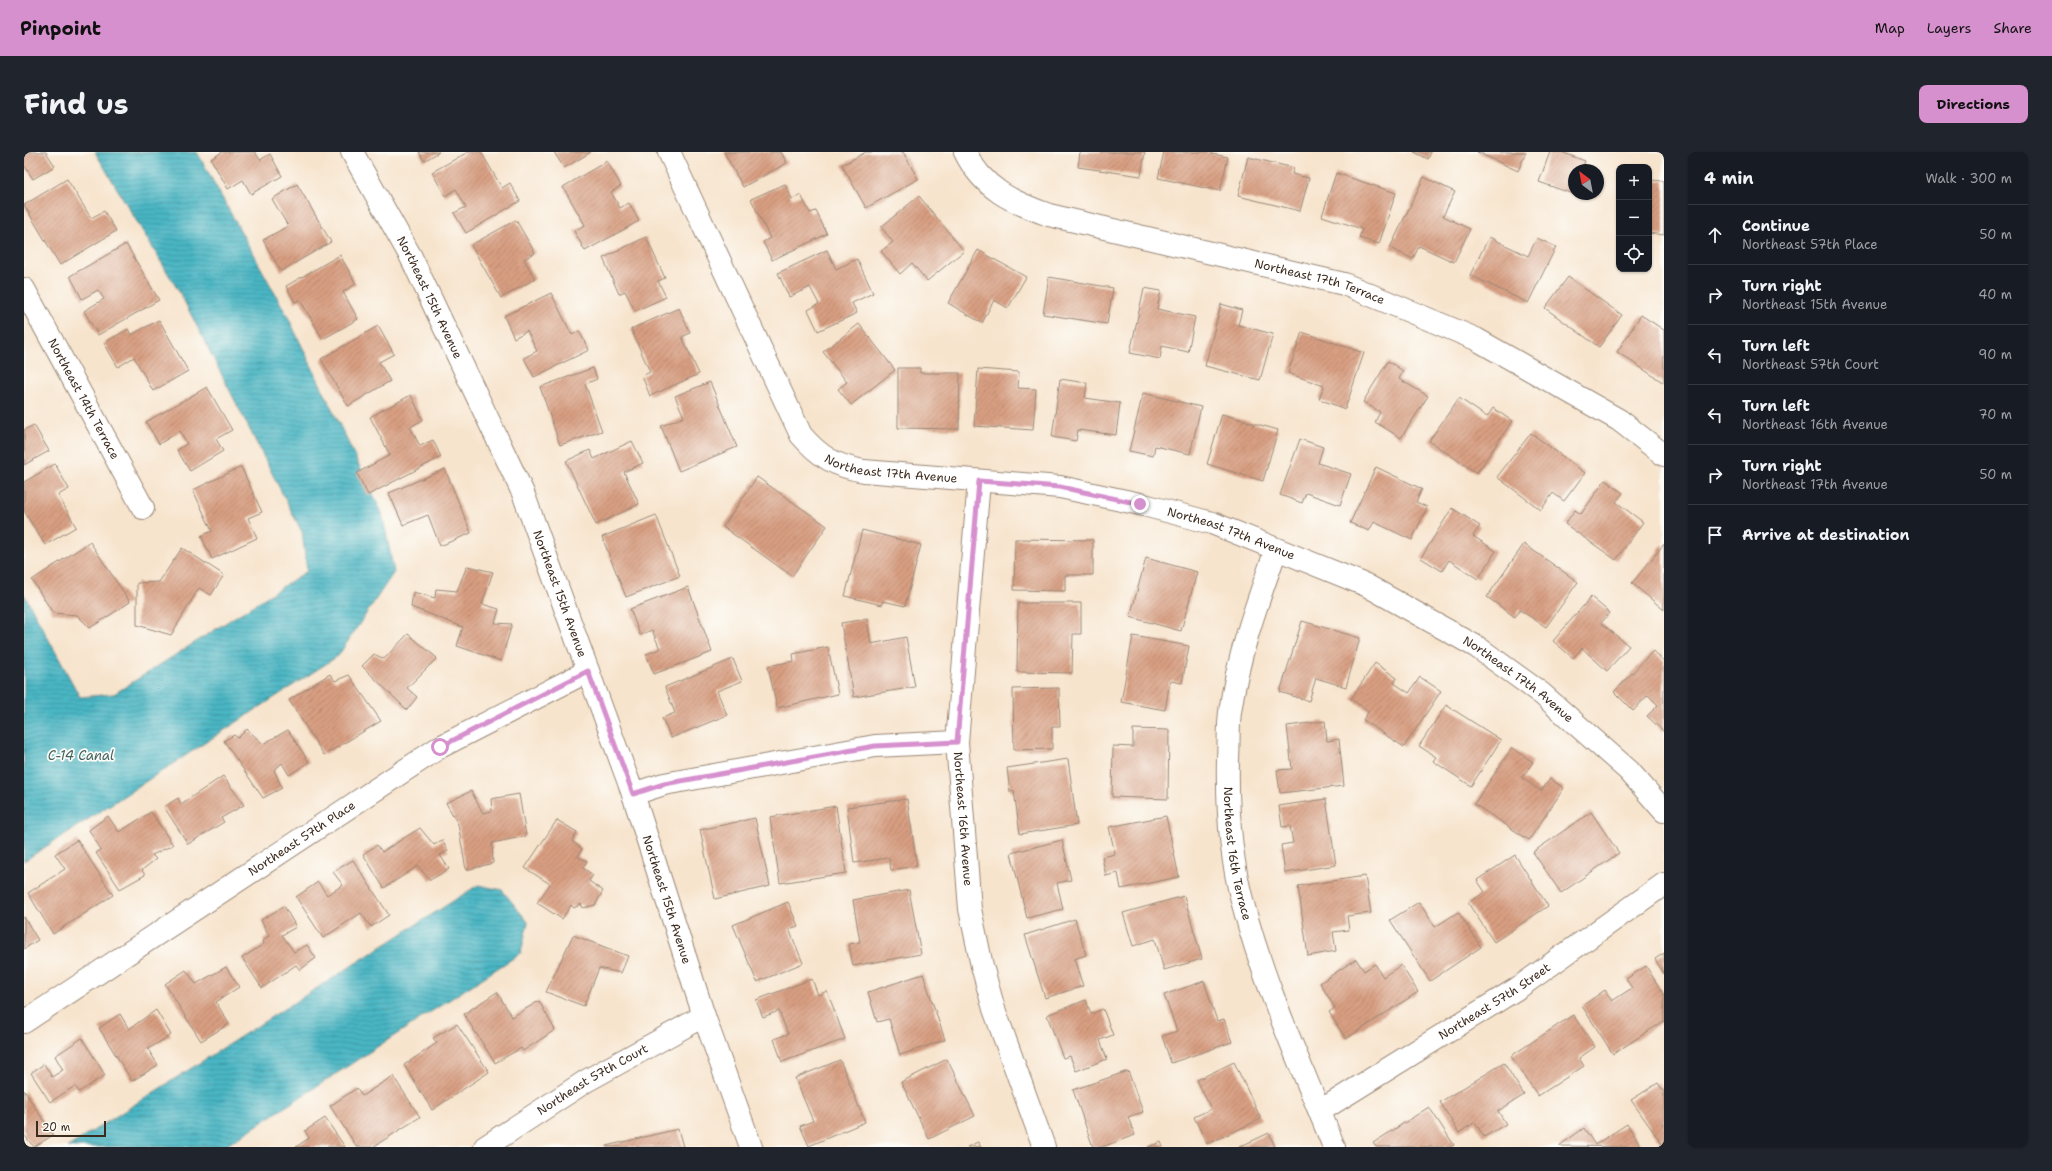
<!DOCTYPE html>
<html lang="en">
<head>
<meta charset="utf-8">
<style>
  :root { --surface:#171b24; --page:#20242c; --text:#f1f3f6; --muted:#9ea1a6; --line:#363941; --accent:#d690ce }
  body { margin:0; font-family:"Shantell Sans",sans-serif; background:var(--page); color:var(--text) }
  .controls { position:absolute; right:12px; top:12px; display:grid; overflow:hidden; border-radius:8px; box-shadow:0 1px 3px #0004 }
  .controls button { width:36px; height:36px; display:grid; place-items:center; padding:0; border:0; border-bottom:1px solid var(--line); background:var(--surface); color:var(--text); font:20px sans-serif }
  .compass { position:absolute; left:1544px; top:12px; width:36px; height:36px; border-radius:50%; background:var(--surface); box-shadow:0 1px 3px #0004; rotate:328deg }
  .scale { position:absolute; left:12px; bottom:10px; width:70px; box-sizing:border-box; padding-left:4px; border:2px solid #3b2a1e; border-top:0; font-size:11px; line-height:14px; white-space:nowrap; color:#3b2a1e; -webkit-text-stroke:3px #fdfcf7; paint-order:stroke }
  .stop { position:absolute; width:12px; height:12px; margin:-9px; border:3px solid #d690ce; border-radius:50%; background:#fff }
  .stop.end { background:#d690ce; border-color:#fff; box-shadow:0 1px 4px #0008 }
  .list { margin:0; padding:0; list-style:none }
  h2 { display:flex; justify-content:space-between; align-items:center; height:52px; margin:0; padding:0 16px; font-size:17px }
  h2 small { font-size:13px; font-weight:400; color:var(--muted) }
  .list li { display:grid; grid-template-columns:26px 1fr auto; gap:12px; align-items:center; box-sizing:border-box; height:60px; padding:0 16px; border-top:1px solid var(--line) }
  .list b { display:block; font-size:15px; white-space:nowrap }
  .list p { margin:0; font-size:13px; white-space:nowrap; color:var(--muted) }
  .list em { font-size:13px; font-style:normal; color:var(--muted) }
  .icon { flex:none; width:22px; height:22px; fill:none; stroke:currentColor; stroke-width:2; stroke-linecap:round; stroke-linejoin:round }
  .map { position:relative; flex:none; width:1640px; height:995px; overflow:hidden; border-radius:8px }
  header { display:flex; align-items:center; gap:24px; box-sizing:border-box; height:56px; padding:0 20px; background:var(--accent); color:#111 }
  header strong { font-size:19px }
  nav { display:flex; gap:22px; margin-inline-start:auto; font-size:14px }
  .intro { display:flex; align-items:center; justify-content:space-between; box-sizing:border-box; height:96px; padding:0 24px }
  h1 { margin:0; font-size:28px }
  .button { padding:10px 18px; border-radius:8px; background:var(--accent); color:#111; font-size:14px; font-weight:700 }
  main { display:flex; gap:24px; padding:0 24px }
  aside { flex:1; background:var(--surface); border-radius:8px; box-shadow:0 1px 3px #0004 }
  .map>svg:first-child { display:block }
  .water { fill:url(#water-rules); stroke:#427071 }
  .building { fill:url(#building-hatch) }
  .lines { fill:none; stroke-linecap:round; stroke-linejoin:round }
  .street-casing { stroke:#998776; stroke-width:24 }
  .street { stroke:#fff; stroke-width:22 }
  .route { stroke:#d690ce; stroke-width:5 }
  .labels { text-anchor:middle; dominant-baseline:central; stroke-width:3.5; stroke-linejoin:round; paint-order:stroke }
  .street-label { font-size:12px; fill:#3b2a1e; stroke:#fdfcf7 }
  .water-label { font-size:13px; font-style:italic; fill:#406260; stroke:#fdfcf7 }
</style>
</head>
<body>
<header>
<strong>Pinpoint</strong>
<nav><a>Map</a><a>Layers</a><a>Share</a></nav>
</header>
<div class="intro"><h1>Find us</h1><a class="button">Directions</a></div>
<main>
<div class="map">
<svg width="1640" height="995" viewBox="0 0 1640 995">
  <defs>
    <pattern id="water-rules" width="6" height="5" patternUnits="userSpaceOnUse"><rect width="6" height="5" fill="#48b6c4"/><path d="M0 2.5h6" fill="none" stroke="#3d949f"/></pattern>
    <pattern id="building-hatch" width="6" height="6" patternUnits="userSpaceOnUse"><rect width="6" height="6" fill="#d89f82"/><path d="M-1 1l2-2M0 6l6-6M5 7l2-2" fill="none" stroke="#b0826a"/></pattern>
  </defs>
  <rect width="100%" height="100%" fill="#fdfcf7"/>
  <filter id="ink" filterUnits="userSpaceOnUse"><feTurbulence type="fractalNoise" baseFrequency=".025" numOctaves="2"/><feDisplacementMap in="SourceGraphic" scale="8" xChannelSelector="R" yChannelSelector="G"/><feConvolveMatrix kernelMatrix="1 2 1 2 8 2 1 2 1" color-interpolation-filters="sRGB"/></filter>
  <filter id="wash" filterUnits="userSpaceOnUse"><feTurbulence type="fractalNoise" baseFrequency=".012" numOctaves="4" result="noise"/><feDisplacementMap in="SourceGraphic" scale="16" xChannelSelector="R" yChannelSelector="G"/><feGaussianBlur stdDeviation="0.9" result="paint"/><feColorMatrix in="noise" values="0 0 0 0 0 0 0 0 0 0 0 0 0 0 0 0 0 1.4 0 .05"/><feComposite in="paint" operator="in"/></filter>
  <g filter="url(#wash)">
    <rect width="100%" height="100%" fill="#f7e4cd"/>
    <g class="water">
      <polygon points="71,0 173,0 264,165 358,361 370,420 314,504 0,709 0,442 56,545 90,542 283,419 278,380 157,143"/>
      <polygon points="454,733 478,738 504,770 497,801 200,995 44,995"/>
    </g>
    <g id="blocks">
      <g class="building">
        <polygon points="0,0 22,0 31,14 9,27 0,13"/>
        <polygon points="198,0 231,0 236,8 246,2 258,24 227,42 219,28 204,37 187,7"/>
        <polygon points="395,0 415,0 400,9"/>
        <polygon points="444,0 457,0 478,36 486,31 496,49 442,81 430,61 442,55 432,37 421,44 408,20"/>
        <polygon points="530,0 567,0 540,16"/>
        <polygon points="700,0 757,0 763,11 719,35"/>
        <polygon points="842,0 879,0 894,27 842,56 818,13"/>
        <polygon points="1056,0 1121,0 1117,24 1054,15"/>
        <polygon points="1140,0 1188,0 1188,2 1204,5 1196,39 1134,26"/>
        <polygon points="1390,0 1407,0 1404,7"/>
        <polygon points="1453,0 1502,0 1494,19"/>
        <polygon points="1526,0 1537,0 1561,9 1558,18 1550,18 1549,42 1515,30"/>
        <polygon points="1224,5 1270,16 1268,22 1285,26 1276,59 1214,44"/>
        <polygon points="583,9 597,34 587,40 596,56 605,51 615,69 561,99 550,79 561,73 539,35"/>
        <polygon points="1312,21 1372,41 1355,92 1335,86 1338,77 1298,64"/>
        <polygon points="1400,25 1431,40 1419,64 1446,77 1430,110 1395,94 1389,107 1366,96"/>
        <polygon points="43,27 67,66 80,59 92,79 36,113 0,53"/>
        <polygon points="1625,28 1640,29 1640,83 1625,81"/>
        <polygon points="273,32 307,90 257,119 239,88 264,74 248,47"/>
        <polygon points="761,32 768,47 777,43 786,61 792,59 803,82 748,108 739,90 746,86 727,47"/>
        <polygon points="895,44 940,99 903,129 888,111 876,122 857,99 869,90 857,75"/>
        <polygon points="492,68 511,101 500,107 511,127 477,146 447,93"/>
        <polygon points="622,85 641,126 634,129 642,145 611,159 601,139 595,142 579,106"/>
        <polygon points="1465,85 1504,104 1513,86 1532,95 1504,151 1446,123"/>
        <polygon points="102,92 135,148 74,183 60,159 80,147 74,138 58,147 46,124"/>
        <polygon points="803,98 812,117 833,107 849,141 828,151 833,161 794,179 784,158 795,152 786,135 765,145 754,121"/>
        <polygon points="954,98 1002,125 984,156 970,148 958,171 924,151"/>
        <polygon points="316,103 332,132 319,140 334,167 299,187 276,148 271,150 262,134"/>
        <polygon points="1025,125 1089,136 1083,172 1019,162"/>
        <polygon points="1544,125 1598,163 1575,195 1521,156"/>
        <polygon points="1120,136 1137,139 1133,157 1171,165 1164,200 1138,194 1136,207 1106,201"/>
        <polygon points="527,141 548,183 555,179 565,198 510,225 500,206 513,199 503,179 490,186 480,164"/>
        <polygon points="1197,152 1218,158 1214,173 1249,182 1236,228 1181,214"/>
        <polygon points="655,156 666,181 658,185 675,222 626,244 618,224 626,220 607,177"/>
        <polygon points="1617,163 1640,178 1640,231 1593,200"/>
        <polygon points="135,168 164,219 129,239 110,205 94,215 80,191 104,177 107,183"/>
        <polygon points="835,172 871,218 827,253 814,237 823,230 799,200"/>
        <polygon points="354,174 370,202 355,210 366,229 324,254 297,207"/>
        <polygon points="1278,180 1340,201 1321,257 1295,247 1300,234 1264,221"/>
        <polygon points="1364,209 1379,219 1375,227 1404,244 1377,286 1351,270 1356,260 1339,250"/>
        <polygon points="569,216 573,227 561,232 578,279 536,293 516,235"/>
        <polygon points="874,216 896,216 896,221 936,221 935,277 874,276"/>
        <polygon points="954,217 995,220 994,236 1012,237 1009,278 950,274"/>
        <polygon points="1036,227 1063,231 1061,246 1096,251 1092,283 1054,278 1052,289 1028,285"/>
        <polygon points="686,230 713,295 655,319 637,274 660,265 651,244"/>
        <polygon points="183,235 208,278 192,287 199,299 166,319 153,298 163,292 156,279 135,292 122,270"/>
        <polygon points="1119,241 1177,255 1166,302 1131,294 1129,304 1105,299"/>
        <polygon points="387,243 399,268 386,275 396,294 409,288 417,305 344,343 333,321 366,303 346,265"/>
        <polygon points="1435,246 1463,265 1469,256 1488,269 1453,321 1405,289"/>
        <polygon points="1198,262 1254,278 1239,329 1183,312"/>
        <polygon points="10,273 25,299 0,313 0,278"/>
        <polygon points="1507,281 1561,321 1540,349 1529,341 1517,358 1473,325"/>
        <polygon points="1276,287 1299,295 1294,311 1327,322 1316,353 1282,341 1278,351 1256,343"/>
        <polygon points="608,289 619,311 600,320 615,352 572,373 542,309 566,298 570,307"/>
        <polygon points="31,312 45,337 34,343 52,375 21,393 0,359 0,330"/>
        <polygon points="217,315 238,360 224,366 233,386 188,407 177,384 188,379 169,338"/>
        <polygon points="1352,315 1398,337 1392,350 1403,355 1388,388 1350,370 1345,379 1326,371"/>
        <polygon points="421,317 447,381 416,394 404,363 379,373 365,341"/>
        <polygon points="733,325 803,374 768,424 699,375"/>
        <polygon points="1581,328 1599,341 1592,350 1619,370 1592,408 1541,372 1551,358 1557,362"/>
        <polygon points="1428,356 1456,374 1449,384 1472,399 1454,427 1425,408 1418,419 1397,406"/>
        <polygon points="632,363 656,424 602,445 578,385"/>
        <polygon points="838,378 897,393 881,454 859,449 858,453 821,444"/>
        <polygon points="991,387 1069,388 1069,423 1041,423 1041,439 990,438"/>
        <polygon points="66,390 106,450 66,476 53,463 29,461 8,428"/>
        <polygon points="1500,392 1554,430 1522,475 1496,458 1491,465 1463,445"/>
        <polygon points="1640,392 1640,458 1608,431"/>
        <polygon points="158,396 200,423 187,443 175,436 147,483 113,473 113,431 135,430"/>
        <polygon points="1122,406 1173,420 1157,479 1106,465"/>
        <polygon points="443,414 469,420 458,452 475,457 471,471 488,472 477,509 433,494 439,475 387,455 389,440 411,446 412,437 433,439"/>
        <polygon points="664,435 688,500 630,522 622,502 636,497 628,478 616,483 606,457"/>
        <polygon points="1567,445 1586,461 1577,471 1605,494 1583,519 1558,496 1549,506 1529,489"/>
        <polygon points="994,451 1057,451 1057,482 1049,482 1048,521 993,520"/>
        <polygon points="843,467 847,492 882,485 891,535 830,545 817,471"/>
        <polygon points="1278,469 1336,486 1322,535 1292,526 1285,549 1256,540"/>
        <polygon points="384,482 413,506 383,536 393,545 383,558 338,514 350,502 360,507"/>
        <polygon points="1109,484 1165,494 1158,531 1146,529 1141,558 1097,550"/>
        <polygon points="804,495 814,542 753,556 744,514 770,509 769,502"/>
        <polygon points="1629,499 1640,509 1640,580 1623,564 1634,553 1624,543 1609,559 1590,540"/>
        <polygon points="709,507 718,529 693,539 703,563 647,586 638,566 651,561 641,535"/>
        <polygon points="1351,511 1373,526 1370,531 1385,541 1396,525 1417,539 1380,595 1339,568 1345,559 1327,547"/>
        <polygon points="306,522 311,529 325,523 357,569 300,603 265,548"/>
        <polygon points="1035,536 1036,575 1028,575 1028,597 990,598 989,537"/>
        <polygon points="1422,553 1477,588 1447,634 1409,609 1412,605 1395,594"/>
        <polygon points="1301,569 1303,589 1315,587 1320,634 1256,641 1253,618 1268,617 1263,574"/>
        <polygon points="223,577 239,592 264,578 285,610 265,623 258,611 250,618 258,636 239,646 200,589 210,583 214,586"/>
        <polygon points="1109,577 1145,578 1144,647 1088,645 1089,594 1109,595"/>
        <polygon points="1488,596 1509,610 1498,626 1517,639 1526,627 1540,636 1505,688 1450,652"/>
        <polygon points="1044,607 1053,673 996,682 990,639 986,640 983,616"/>
        <polygon points="199,624 220,653 197,666 200,670 164,692 140,655 154,646 157,652"/>
        <polygon points="447,639 459,661 468,659 467,647 495,642 502,684 468,691 469,711 442,718 434,672 422,651"/>
        <polygon points="883,647 893,714 867,718 865,706 830,711 823,655"/>
        <polygon points="1302,647 1312,713 1261,721 1257,693 1269,691 1266,674 1258,675 1255,654"/>
        <polygon points="812,654 822,721 756,731 746,665"/>
        <polygon points="127,660 149,693 128,703 132,707 118,718 121,723 96,737 72,701 77,698 65,678 84,664 95,680"/>
        <polygon points="1567,660 1595,701 1537,741 1509,700"/>
        <polygon points="1142,664 1155,725 1097,737 1094,721 1082,724 1078,705 1091,702 1085,675"/>
        <polygon points="731,666 746,734 691,747 676,678"/>
        <polygon points="533,668 553,680 548,689 558,697 554,705 563,709 559,716 569,723 565,729 579,739 571,753 559,756 557,752 550,756 547,753 538,767 513,751 526,732 501,716"/>
        <polygon points="396,676 410,693 418,688 424,699 416,703 425,717 406,728 394,714 360,736 339,702 353,693 358,700"/>
        <polygon points="53,688 89,743 29,782 4,741 41,717 31,702"/>
        <polygon points="1038,688 1047,728 1033,731 1039,757 1003,766 987,701"/>
        <polygon points="1491,703 1524,754 1470,790 1444,751 1461,740 1453,728"/>
        <polygon points="329,708 365,763 347,775 337,761 299,786 272,745 294,730 303,743 319,733 309,720"/>
        <polygon points="1341,724 1347,761 1323,764 1325,778 1309,780 1312,799 1284,804 1274,734"/>
        <polygon points="885,738 897,802 829,814 825,792 836,790 829,748"/>
        <polygon points="1160,744 1178,807 1140,818 1131,787 1109,794 1099,761"/>
        <polygon points="764,750 774,774 765,777 779,811 733,830 709,773"/>
        <polygon points="1395,750 1411,775 1434,760 1457,795 1406,829 1366,768"/>
        <polygon points="260,754 272,775 258,783 270,800 283,793 292,806 276,818 272,813 238,836 218,806 240,792 239,788 245,784 237,768"/>
        <polygon points="0,765 14,788 0,797"/>
        <polygon points="1051,767 1062,803 1050,807 1059,834 1021,846 1001,783"/>
        <polygon points="549,783 604,804 597,821 575,816 560,854 522,840"/>
        <polygon points="1640,801 1640,822 1631,807"/>
        <polygon points="1332,807 1340,819 1351,812 1359,825 1377,813 1394,840 1322,887 1305,860 1311,856 1296,831"/>
        <polygon points="1622,814 1640,843 1640,869 1589,902 1558,854 1581,838 1588,849 1608,836 1602,827"/>
        <polygon points="202,815 215,835 192,850 205,872 177,889 141,832 162,818 172,832"/>
        <polygon points="899,822 921,888 876,903 865,867 853,870 844,840"/>
        <polygon points="788,827 794,843 803,839 821,887 758,910 750,887 764,882 755,859 739,865 732,848"/>
        <polygon points="1180,829 1193,869 1200,867 1208,890 1147,911 1138,884 1153,879 1140,843"/>
        <polygon points="473,840 488,865 515,849 531,878 499,899 497,896 471,911 440,862"/>
        <polygon points="1062,848 1067,862 1079,857 1089,883 1076,888 1083,907 1052,919 1046,904 1039,906 1023,863"/>
        <polygon points="132,858 147,883 124,897 134,913 108,929 75,876 96,862 105,877"/>
        <polygon points="1549,863 1571,895 1555,906 1560,914 1514,944 1487,904"/>
        <polygon points="433,872 465,920 408,958 380,913 413,891 409,886"/>
        <polygon points="58,886 81,923 55,940 51,934 26,950 7,921 20,912 28,925 39,918 31,904"/>
        <polygon points="923,907 951,964 905,987 877,930"/>
        <polygon points="816,908 841,970 785,994 776,974 789,969 771,926"/>
        <polygon points="1210,910 1237,967 1183,992 1170,965 1187,957 1173,928"/>
        <polygon points="1480,911 1500,943 1474,959 1482,972 1460,985 1451,970 1435,981 1416,950"/>
        <polygon points="1104,919 1119,960 1104,965 1111,983 1078,995 1069,995 1049,938"/>
        <polygon points="369,924 396,965 349,995 333,995 306,954 333,936 338,944"/>
        <polygon points="1634,931 1640,940 1640,995 1607,948"/>
        <polygon points="0,938 29,983 10,995 0,983"/>
        <polygon points="1405,955 1430,993 1426,995 1352,995 1349,991"/>
        <polygon points="301,966 321,995 272,995 285,986 281,979"/>
        <polygon points="1603,972 1618,995 1535,994 1560,976 1571,993"/>
        <polygon points="654,977 659,995 582,995 582,994"/>
        <polygon points="1245,981 1251,995 1215,995"/>
        <polygon points="954,990 957,995 943,995"/>
        <polygon points="1137,990 1139,995 1124,995"/>
      </g>
    </g>
  </g>
  <g filter="url(#ink)">
    <use href="#blocks" fill-opacity="0" stroke="#998776" stroke-width="1"/>
    <g class="lines">
      <g class="street-casing">
        <g id="street">
          <path id="s1" d="M328 0 387 105 499 341 609 642 680 864 727 995"/>
          <path id="s2" d="M645 0 777 283C796 305 811 314 840 319L1036 335 1116 352 1188 371 1342 433 1453 495 1518 542 1605 619 1640 659"/>
          <path id="s3" d="M941 0C959 37 988 50 1025 63L1320 132 1452 187 1595 268 1640 303"/>
          <path id="s4" d="M0 137 119 356"/>
          <path id="s5" d="M955 329 933 590 946 757 958 814 970 857 1020 995"/>
          <path id="s6" d="M1252 398C1233 451 1214 503 1206 560 1204 575 1205 591 1204 607 1203 655 1206 705 1219 752 1241 836 1278 915 1310 995"/>
          <polyline points="609,642 640,632 851,594 933,590"/>
          <path id="s7" d="M0 870 416 595 564 519"/>
          <path id="s8" d="M1296 959 1494 836 1640 732"/>
          <path id="s9" d="M461 995 562 929 680 864"/>
        </g>
      </g>
      <use href="#street" class="street"/>
    </g>
  </g>
  <g class="lines" filter="url(#ink)">
    <polyline class="route" points="416,595 564,519 609,642 640,632 851,594 933,590 955,329 1036,335 1116,352"/>
  </g>
  <g class="labels">
    <g class="street-label">
      <text stroke="none"><textPath href="#s3" startOffset="387">Northeast 17th Terrace</textPath></text>
      <text stroke="none"><textPath href="#s1" startOffset="165">Northeast 15th Avenue</textPath></text>
      <text stroke="none"><textPath href="#s4" startOffset="125">Northeast 14th Terrace</textPath></text>
      <text stroke="none"><textPath href="#s2" startOffset="413">Northeast 17th Avenue</textPath></text>
      <text stroke="none"><textPath href="#s2" startOffset="761">Northeast 17th Avenue</textPath></text>
      <text stroke="none"><textPath href="#s1" startOffset="489">Northeast 15th Avenue</textPath></text>
      <text stroke="none"><textPath href="#s2" startOffset="1085">Northeast 17th Avenue</textPath></text>
      <text stroke="none"><textPath href="#s5" startOffset="339">Northeast 16th Avenue</textPath></text>
      <text stroke="none"><textPath href="#s7" startOffset="333">Northeast 57th Place</textPath></text>
      <text stroke="none"><textPath href="#s6" startOffset="311">Northeast 16th Terrace</textPath></text>
      <text stroke="none"><textPath href="#s1" startOffset="813">Northeast 15th Avenue</textPath></text>
      <text stroke="none"><textPath href="#s8" startOffset="206">Northeast 57th Street</textPath></text>
      <text stroke="none"><textPath href="#s9" startOffset="127">Northeast 57th Court</textPath></text>
    </g>
    <g class="water-label">
      <text x="57" y="603">C-14 Canal</text>
    </g>
  </g>
</svg>
<div class="controls">
<button>+</button>
<button>−</button>
<button><svg class="icon" aria-label="locate" viewBox="0 0 24 24"><circle cx="12" cy="12" r="6"/><path d="M12 2v4M12 18v4M2 12h4M18 12h4"/></svg></button>
</div>
<svg class="compass" viewBox="-18 -18 36 36"><path d="M0-13l5 13h-10z" fill="#e53935"/><path d="M0 13l5-13h-10z" fill="#9ea1a6"/></svg>
<div class="scale">20 m</div>
<div class="stop" style="left:416px;top:595px"></div>
<div class="stop end" style="left:1116px;top:352px"></div>
</div>
<aside>
<h2>4 min<small>Walk · 300 m</small></h2>
<ul class="list">
<li><svg class="icon" aria-label="ahead" viewBox="0 0 24 24"><path d="M12 20V5M6 11l6-6 6 6"/></svg><div><b>Continue</b><p>Northeast 57th Place</p></div><em>50 m</em></li>
<li><svg class="icon" aria-label="right" viewBox="0 0 24 24"><path d="M7 20v-9h11M14 6l5 5-5 5"/></svg><div><b>Turn right</b><p>Northeast 15th Avenue</p></div><em>40 m</em></li>
<li><svg class="icon" aria-label="left" viewBox="0 0 24 24"><path d="M17 20v-9H6M10 6l-5 5 5 5"/></svg><div><b>Turn left</b><p>Northeast 57th Court</p></div><em>90 m</em></li>
<li><svg class="icon" aria-label="left" viewBox="0 0 24 24"><path d="M17 20v-9H6M10 6l-5 5 5 5"/></svg><div><b>Turn left</b><p>Northeast 16th Avenue</p></div><em>70 m</em></li>
<li><svg class="icon" aria-label="right" viewBox="0 0 24 24"><path d="M7 20v-9h11M14 6l5 5-5 5"/></svg><div><b>Turn right</b><p>Northeast 17th Avenue</p></div><em>50 m</em></li>
<li><svg class="icon" aria-label="arrive" viewBox="0 0 24 24"><path d="M6 21V4h12l-3 4 3 4H6"/></svg><div><b>Arrive at destination</b></div></li>
</ul>
</aside>
</main>
</body>
</html>
